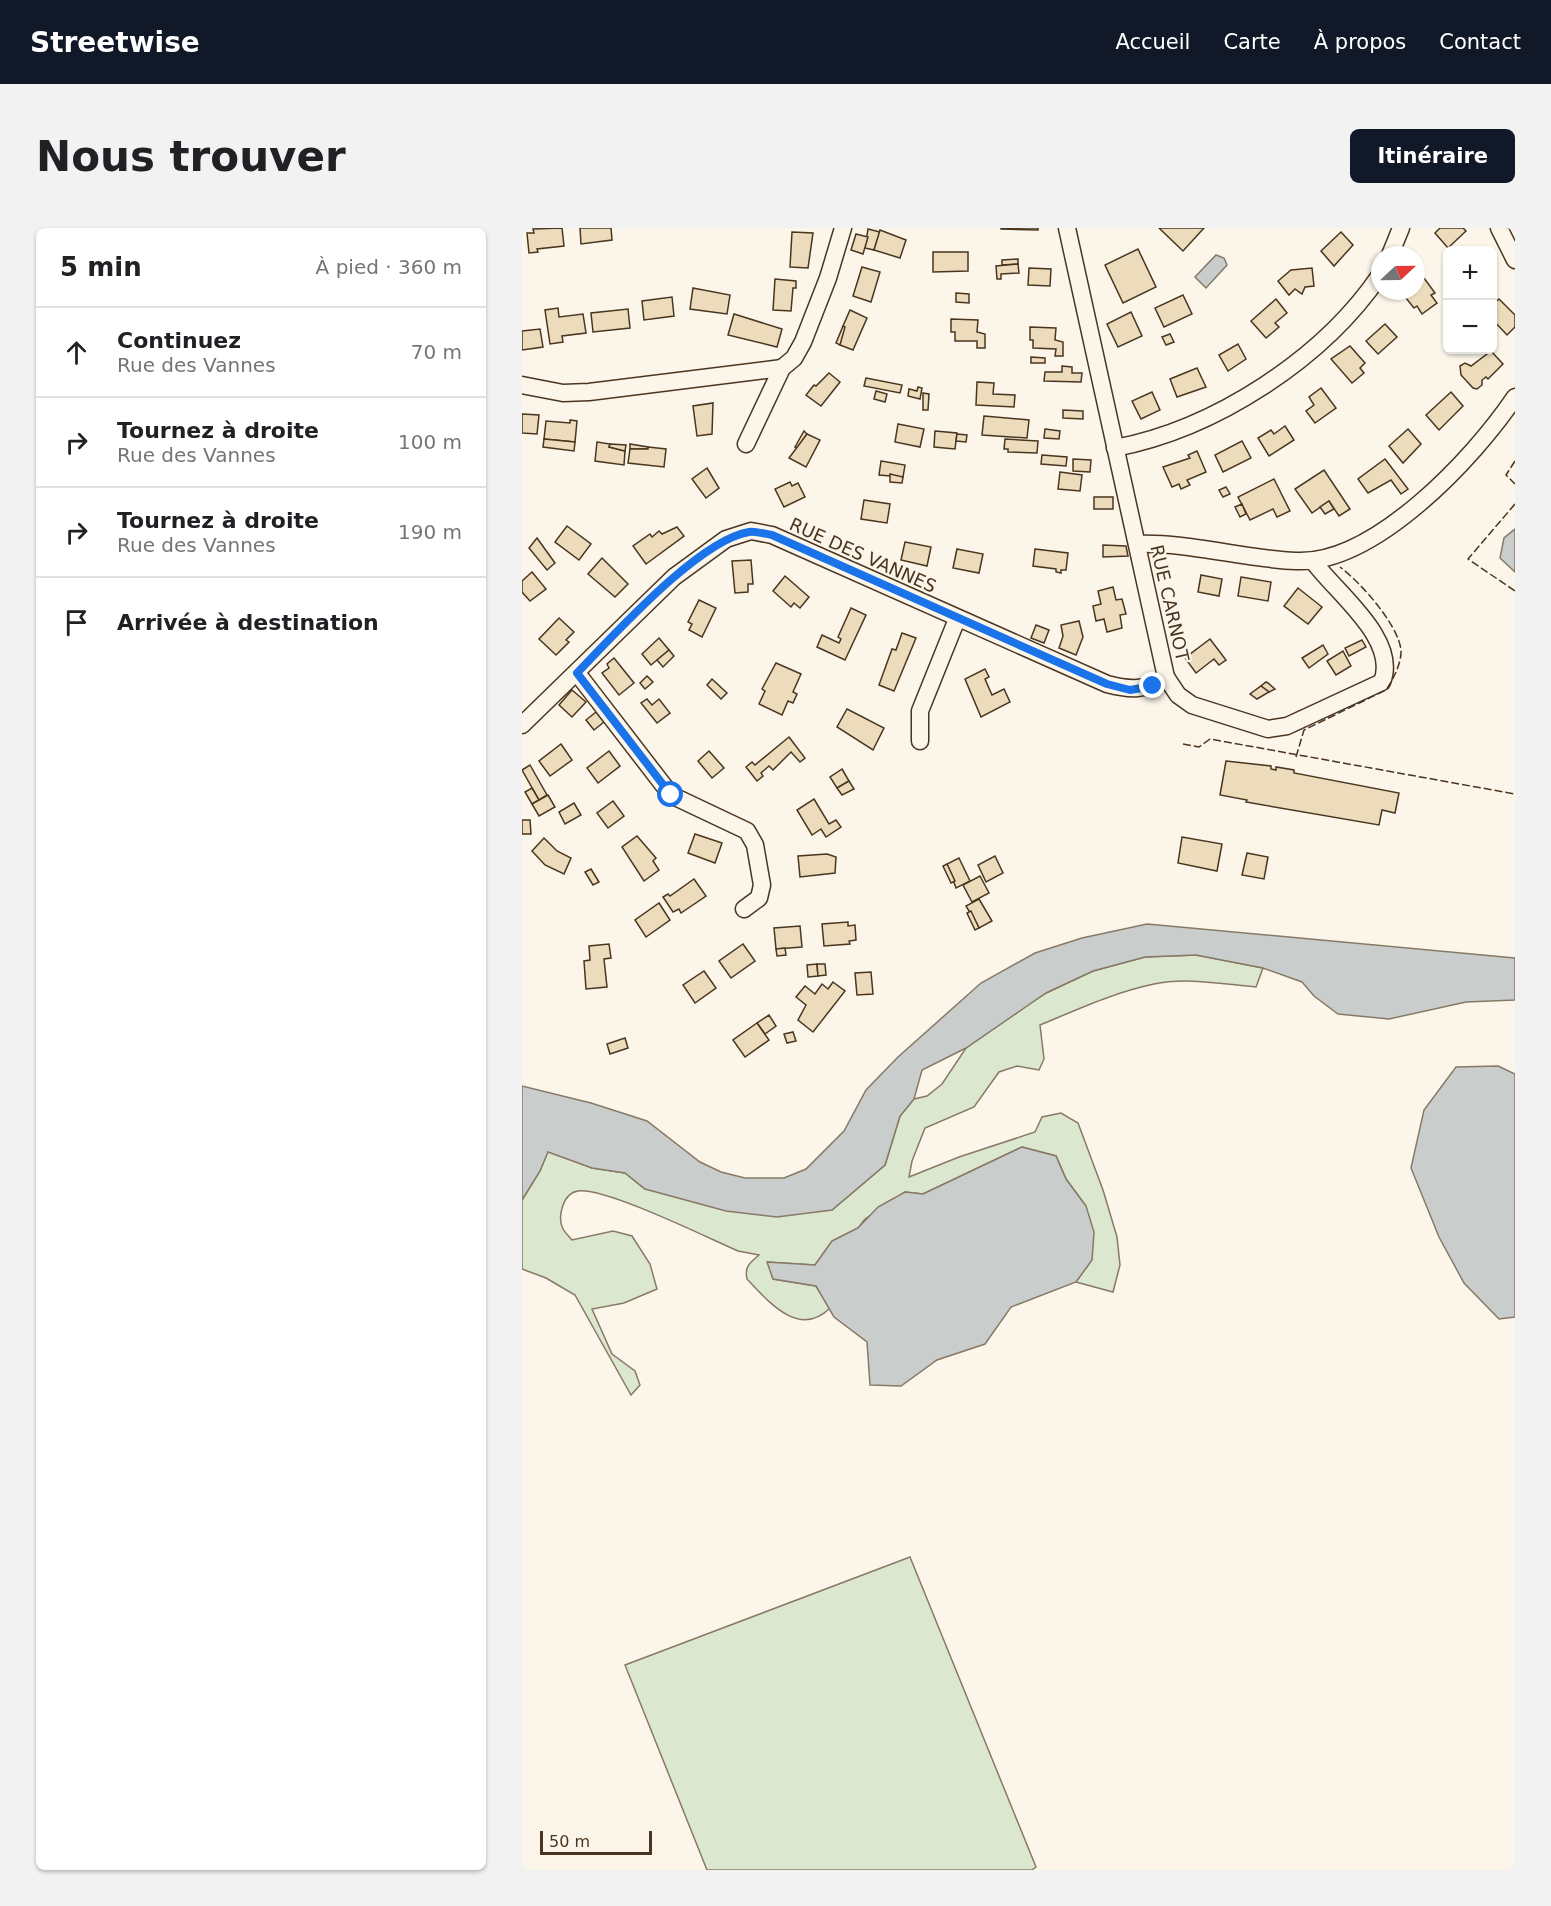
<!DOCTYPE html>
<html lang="fr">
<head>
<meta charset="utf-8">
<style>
  :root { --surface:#fff; --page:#f2f2f2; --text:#202124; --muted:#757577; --line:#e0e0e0; --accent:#111827 }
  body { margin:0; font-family:"DejaVu Sans",sans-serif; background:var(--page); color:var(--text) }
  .controls { position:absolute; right:18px; top:18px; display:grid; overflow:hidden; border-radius:9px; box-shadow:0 2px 4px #0004 }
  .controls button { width:54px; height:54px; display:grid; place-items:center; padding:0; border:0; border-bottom:2px solid var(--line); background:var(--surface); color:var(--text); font:30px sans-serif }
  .compass { position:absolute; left:849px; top:18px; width:54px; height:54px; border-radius:50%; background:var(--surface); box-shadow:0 2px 4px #0004; rotate:68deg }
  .scale { position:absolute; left:18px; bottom:15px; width:112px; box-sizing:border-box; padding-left:6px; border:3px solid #4a3520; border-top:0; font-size:16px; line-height:21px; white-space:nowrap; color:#4a3520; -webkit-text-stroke:4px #fbf6e9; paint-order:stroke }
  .stop { position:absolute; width:18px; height:18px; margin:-14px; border:4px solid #1a73e8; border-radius:50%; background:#fff }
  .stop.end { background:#1a73e8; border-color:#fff; box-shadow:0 2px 6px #0008 }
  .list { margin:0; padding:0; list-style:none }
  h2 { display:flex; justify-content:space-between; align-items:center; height:78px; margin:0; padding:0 24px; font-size:26px }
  h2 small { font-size:20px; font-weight:400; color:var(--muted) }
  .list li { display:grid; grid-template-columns:39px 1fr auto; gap:18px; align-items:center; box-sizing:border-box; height:90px; padding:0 24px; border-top:2px solid var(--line) }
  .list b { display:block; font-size:22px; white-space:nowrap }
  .list p { margin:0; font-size:20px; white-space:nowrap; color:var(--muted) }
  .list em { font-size:20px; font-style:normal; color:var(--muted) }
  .icon { flex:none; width:33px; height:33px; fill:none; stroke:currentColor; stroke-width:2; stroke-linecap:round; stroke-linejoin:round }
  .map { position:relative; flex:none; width:993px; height:1642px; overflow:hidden; border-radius:9px }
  header { display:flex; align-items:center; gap:36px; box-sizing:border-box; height:84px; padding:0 30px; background:var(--accent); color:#fff }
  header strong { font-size:28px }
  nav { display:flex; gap:33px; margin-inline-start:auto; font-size:21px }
  .intro { display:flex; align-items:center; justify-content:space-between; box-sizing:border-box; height:144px; padding:0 36px }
  h1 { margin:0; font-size:42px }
  .button { padding:15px 27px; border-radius:9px; background:var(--accent); color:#fff; font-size:21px; font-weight:700 }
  main { display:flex; gap:36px; padding:0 36px }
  aside { flex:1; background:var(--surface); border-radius:9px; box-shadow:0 2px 4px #0004 }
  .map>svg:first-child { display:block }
  .green { fill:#dce7d0; stroke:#887966; stroke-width:1.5 }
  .water { fill:#c9cecd; stroke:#887966; stroke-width:1.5 }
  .building { fill:#ecdcbc; stroke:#4a3520; stroke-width:1.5 }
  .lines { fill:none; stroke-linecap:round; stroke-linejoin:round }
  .minor-casing { stroke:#4a3520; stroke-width:19 }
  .minor { stroke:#fbf6e9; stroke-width:16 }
  .fence { stroke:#4a3520; stroke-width:1.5; stroke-dasharray:8 3; stroke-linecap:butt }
  .route { stroke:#1a73e8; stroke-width:8 }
  .labels { text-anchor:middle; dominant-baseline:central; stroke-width:4.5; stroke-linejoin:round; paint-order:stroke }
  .street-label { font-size:18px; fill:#4a3520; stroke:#fbf6e9 }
</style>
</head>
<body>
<header>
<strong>Streetwise</strong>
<nav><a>Accueil</a><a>Carte</a><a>À propos</a><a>Contact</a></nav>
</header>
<div class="intro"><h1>Nous trouver</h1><a class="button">Itinéraire</a></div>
<main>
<aside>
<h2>5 min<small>À pied · 360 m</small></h2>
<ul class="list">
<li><svg class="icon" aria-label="ahead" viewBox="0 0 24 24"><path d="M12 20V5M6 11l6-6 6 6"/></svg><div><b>Continuez</b><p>Rue des Vannes</p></div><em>70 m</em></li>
<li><svg class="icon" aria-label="right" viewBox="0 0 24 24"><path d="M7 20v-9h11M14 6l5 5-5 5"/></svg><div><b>Tournez à droite</b><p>Rue des Vannes</p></div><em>100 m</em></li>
<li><svg class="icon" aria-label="right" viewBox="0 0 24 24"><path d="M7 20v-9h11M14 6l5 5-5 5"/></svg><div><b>Tournez à droite</b><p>Rue des Vannes</p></div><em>190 m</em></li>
<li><svg class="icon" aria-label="arrive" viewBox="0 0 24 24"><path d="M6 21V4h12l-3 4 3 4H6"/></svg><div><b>Arrivée à destination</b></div></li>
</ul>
</aside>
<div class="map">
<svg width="993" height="1642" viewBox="0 0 993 1642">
  <rect width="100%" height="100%" fill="#fbf6e9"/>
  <g class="green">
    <path d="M674 727 741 740 734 759C701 756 664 749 632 756 593 764 554 782 518 797L522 831 517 842 495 838 477 844 452 879 403 900 390 933 387 949 437 929 513 904 520 889 539 885 556 895 581 962 595 1009 598 1037 591 1064 554 1054 570 1031 564 978 544 951 534 928 500 919 401 966 383 964 343 991 336 1000 310 1013 293 1037 246 1034 251 1051 294 1058 308 1080C277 1111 246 1073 225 1051 222 1038 229 1034 237 1027L216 1023C186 1010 83 959 56 963 41 965 35 989 41 1001 43 1005 48 1009 50 1012L91 1003 110 1008 128 1036 135 1061 102 1075 70 1081 90 1126 113 1143 118 1157 109 1167 53 1067 24 1050 0 1041V972L18 943 26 923 70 940 103 945 123 961 310 982 363 937 378 888 392 871 405 868 420 856 444 820 483 791 524 765 571 743 623 729Z"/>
    <polygon points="388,1329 514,1639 510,1642 185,1642 103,1437"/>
  </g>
  <g class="water">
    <polygon points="694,27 702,30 705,37 684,60 673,49"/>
    <polygon points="993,301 993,344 978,330 982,310"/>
    <polygon points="625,696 993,730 993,772 944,774 867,791 816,786 792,768 780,754 741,740 674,727 623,729 571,743 524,765 444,820 400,842 392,871 378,888 363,937 310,982 255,989 204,983 123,961 103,945 70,940 26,924 18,943 0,972 0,858 69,875 125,893 178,934 199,944 223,950 262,950 284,941 322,903 344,862 376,829 459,755 513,725 560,710"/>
    <polygon points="976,838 993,846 993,1089 977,1091 942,1055 917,1009 889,940 902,882 934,839"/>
    <polygon points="500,919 534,928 544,951 564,978 572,1004 570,1032 554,1054 489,1079 463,1116 415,1132 379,1158 348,1157 345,1114 312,1089 294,1058 251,1051 245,1034 293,1037 310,1013 336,1000 356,979 383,964 401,966"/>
  </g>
  <g class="building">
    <polygon points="40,0 42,18 15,21 16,24 7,25 5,5 12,5 11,1"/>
    <polygon points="58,0 89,0 90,12 59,16"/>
    <polygon points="479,0 516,0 516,2 479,1"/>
    <polygon points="637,0 682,0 661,23"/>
    <polygon points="918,0 941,0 944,3 926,20 913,5"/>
    <polygon points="346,1 358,4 352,22 343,20"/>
    <polygon points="358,2 384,12 378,30 352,22"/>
    <polygon points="270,4 291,5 286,40 268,39"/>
    <polygon points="819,4 831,17 812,38 799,23"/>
    <polygon points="334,6 346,9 341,26 329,22"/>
    <polygon points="616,21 634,59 601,75 583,37"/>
    <polygon points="411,24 446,24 446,43 411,44"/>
    <polygon points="496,31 496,36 480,37 480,32"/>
    <polygon points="496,36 497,45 479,46 479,51 475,51 474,38"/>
    <polygon points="340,39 358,44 349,74 331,68"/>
    <polygon points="507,40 529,41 528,58 506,57"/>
    <polygon points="790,40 792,58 783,59 780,66 773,61 767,67 756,53 769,42"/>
    <polygon points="902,50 913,65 909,67 915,75 900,86 895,78 892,80 880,65 894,63 894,56"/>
    <polygon points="253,51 274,53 274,60 271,60 269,83 251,82"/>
    <polygon points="171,60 208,67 205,86 168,81"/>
    <polygon points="434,65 447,66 447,75 434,74"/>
    <polygon points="661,67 670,86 642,99 633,80"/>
    <polygon points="150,69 152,88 122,92 120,73"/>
    <polygon points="754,71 765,85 753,95 757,99 744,110 729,93"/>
    <polygon points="977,71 993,87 993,99 985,107 970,91 970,77"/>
    <polygon points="36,80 37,89 61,86 64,105 40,108 41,114 28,116 23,82"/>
    <polygon points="106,81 108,100 71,104 69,85"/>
    <polygon points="328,82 345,90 331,122 318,117 321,98"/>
    <polygon points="609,84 620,108 596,119 585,96"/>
    <polygon points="212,86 260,101 255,119 206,107"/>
    <polygon points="429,91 456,92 455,104 463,106 463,120 455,120 455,113 433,113 433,104 429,104"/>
    <polygon points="863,96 875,109 856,126 844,113"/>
    <polygon points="321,98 323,99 318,117 314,115"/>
    <polygon points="508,99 534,100 533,112 541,114 541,128 533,128 534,121 511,120 511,112 508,112"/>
    <polygon points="18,101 21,119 0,122 0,103"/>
    <polygon points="648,106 652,114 644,117 640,109"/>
    <polygon points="716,116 724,131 706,143 697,127"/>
    <polygon points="828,118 843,135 838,140 842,145 830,155 809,131"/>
    <polygon points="969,123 981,136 966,151 964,149 960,152 960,157 955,161 951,160 939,147 938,138 943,135 949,138"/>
    <polygon points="509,129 523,130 523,135 509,135"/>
    <polygon points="540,138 550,139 550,145 560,145 559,154 522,153 523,144 540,144"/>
    <polygon points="675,140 684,159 655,169 648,151"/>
    <polygon points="307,145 318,154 299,178 284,167 292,157 294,158"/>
    <polygon points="344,150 380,157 378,165 342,158"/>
    <polygon points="455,154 472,155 471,166 493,167 492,179 454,177"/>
    <polygon points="396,159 400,160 398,171 386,168 387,161 395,163"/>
    <polygon points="799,160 814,180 793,195 784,183 792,177 787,169"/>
    <polygon points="354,163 365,166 363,174 352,171"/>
    <polygon points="630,164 638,182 619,191 610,173"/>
    <polygon points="929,164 941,178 917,202 904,187"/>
    <polygon points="401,165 407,166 406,182 401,182"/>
    <polygon points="191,175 190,206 175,208 171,178"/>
    <polygon points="541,182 561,183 561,191 541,190"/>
    <polygon points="0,186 17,187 15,206 0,205"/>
    <polygon points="462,188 507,192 505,210 460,207"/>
    <polygon points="48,192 55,193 53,214 22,211 24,193 48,195"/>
    <polygon points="376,196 402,201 398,219 373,214"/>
    <polygon points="763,198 772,212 747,228 736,210 749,202 752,206"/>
    <polygon points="523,201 538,203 537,211 522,210"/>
    <polygon points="886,201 899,216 881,235 867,218"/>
    <polygon points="282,203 285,206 276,220 273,219"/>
    <polygon points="413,203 435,205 433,221 412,219"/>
    <polygon points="285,206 298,212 284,239 267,230"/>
    <polygon points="435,206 445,207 444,214 434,213"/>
    <polygon points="22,211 53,214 52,223 21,219"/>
    <polygon points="483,211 516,213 515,225 486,224 486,221 482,221"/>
    <polygon points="720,213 729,230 701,244 693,227"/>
    <polygon points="75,214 88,216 87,219 103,223 102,237 73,233"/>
    <polygon points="88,216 104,217 103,223 87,219"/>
    <polygon points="108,216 126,219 126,221 108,221"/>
    <polygon points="126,219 144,221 142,239 106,235 108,221 126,221"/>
    <polygon points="675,223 684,244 665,252 668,257 659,261 657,256 650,259 641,239 668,230 666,227"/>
    <polygon points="520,227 545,229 544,238 519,236"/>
    <polygon points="551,231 569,232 568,244 551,243"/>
    <polygon points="863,231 886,261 879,266 869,252 846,265 836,251"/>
    <polygon points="359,233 383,237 381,249 357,247"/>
    <polygon points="185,240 197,260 184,270 170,251"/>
    <polygon points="802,242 828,281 817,288 807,273 790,285 773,261"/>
    <polygon points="538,244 560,247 558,263 536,261"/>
    <polygon points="368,246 381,249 380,255 368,254"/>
    <polygon points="752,251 768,283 755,289 751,281 728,292 716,269"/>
    <polygon points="268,254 270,258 276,255 283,269 262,279 253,261"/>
    <polygon points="704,259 708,266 701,269 697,262"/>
    <rect x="572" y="269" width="19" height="12"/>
    <polygon points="342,272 368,276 365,295 339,291"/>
    <polygon points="807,273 812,281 803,286 798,279"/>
    <polygon points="720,276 724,286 718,289 713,279"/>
    <polygon points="45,298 69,316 57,332 33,314"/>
    <polygon points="155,299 162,308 124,336 111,318 128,306 130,309 137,303 140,306"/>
    <polygon points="15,310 33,335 25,342 7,320"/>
    <polygon points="383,314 409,319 405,338 379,332"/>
    <polygon points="581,317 604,318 606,328 581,329"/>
    <polygon points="435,321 461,326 457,345 431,340"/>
    <polygon points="513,321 546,325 544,342 539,342 539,345 534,344 534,341 511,338"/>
    <polygon points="80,330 106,356 93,369 66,346"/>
    <polygon points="229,332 231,356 226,356 226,364 213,365 210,333"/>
    <polygon points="10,344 24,361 8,373 0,364 0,353"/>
    <polygon points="679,347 700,351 697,368 676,364"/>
    <polygon points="263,348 287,369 278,380 272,375 269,379 251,363"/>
    <polygon points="719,349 749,354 746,373 716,368"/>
    <polygon points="591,359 594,372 600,371 604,386 598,387 600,400 585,404 582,391 574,393 571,378 579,376 576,363"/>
    <polygon points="776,360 800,379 786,396 762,378"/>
    <polygon points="177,372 194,380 180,409 167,402 170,396 166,394"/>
    <polygon points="329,380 344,387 323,432 295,419 300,407 317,415 319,411 316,409"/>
    <polygon points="37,390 52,404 44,412 47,414 34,427 17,411"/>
    <polygon points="557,393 561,409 554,427 537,420 541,408 539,397"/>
    <polygon points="514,397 527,402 522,415 509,410"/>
    <polygon points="380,405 394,410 372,463 357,457 370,421 374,422"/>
    <polygon points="137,410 147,422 129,437 120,426"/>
    <polygon points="688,411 704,432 697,437 692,431 674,445 663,430"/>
    <polygon points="840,412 844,419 827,428 823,420"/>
    <polygon points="801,417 806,426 787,440 780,430"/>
    <polygon points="147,422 152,428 141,439 135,432"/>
    <polygon points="821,423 829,438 814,447 805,433"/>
    <polygon points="92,430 112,455 97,467 80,445 87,440 85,436"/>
    <polygon points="254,435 279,446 271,464 275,466 271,475 266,473 260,487 237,476 243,463 240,461"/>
    <polygon points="463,441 467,449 463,451 470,467 482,461 488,474 459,489 443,451"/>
    <polygon points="125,448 131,454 123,461 118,455"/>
    <polygon points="190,451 205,465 199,471 185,457"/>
    <polygon points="744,454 746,455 753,461 747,464 739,458"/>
    <polygon points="739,458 747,464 735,471 728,466"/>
    <polygon points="50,462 64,474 50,489 37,477"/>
    <polygon points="125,471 130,477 137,471 148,485 135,495 119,475"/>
    <polygon points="325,481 362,500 351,522 315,499"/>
    <polygon points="74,484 82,494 72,502 64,492"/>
    <polygon points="267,509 283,530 278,534 269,524 251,542 247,538 239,545 241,548 235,553 224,539 230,534 233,537"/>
    <polygon points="39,516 50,532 28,548 17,533"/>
    <polygon points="87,523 98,538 76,555 65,540"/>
    <polygon points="187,523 202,540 190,550 176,533"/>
    <polygon points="704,533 749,538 749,541 754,542 754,539 772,542 772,545 877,565 873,585 860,582 857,597 724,574 725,572 698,567"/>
    <polygon points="8,537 25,567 17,572 0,542"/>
    <polygon points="320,541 327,553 315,560 308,549"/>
    <polygon points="327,553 332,561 320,567 315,560"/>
    <polygon points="10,560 17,572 10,576 3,564"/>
    <polygon points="26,567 33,579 17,588 10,576"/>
    <polygon points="292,571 307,596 314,592 319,599 304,609 299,601 290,607 275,582"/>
    <polygon points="91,573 102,588 86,600 75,585"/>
    <polygon points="52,575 59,587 43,596 37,584"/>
    <polygon points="0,592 8,592 9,606 0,606"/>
    <polygon points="173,606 200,615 193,635 166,625"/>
    <polygon points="115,608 134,630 131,633 137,642 122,653 100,619"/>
    <polygon points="660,609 700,616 695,643 656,635"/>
    <polygon points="22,610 35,623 49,630 42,646 23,637 10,623"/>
    <polygon points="725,625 746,629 742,651 720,647"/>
    <polygon points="305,626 314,629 313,645 278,649 276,628"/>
    <polygon points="473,628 481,645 464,654 456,637"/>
    <polygon points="437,630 448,653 434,660 425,636"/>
    <polygon points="425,636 433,653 429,655 421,638"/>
    <polygon points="69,641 77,654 71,657 63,644"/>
    <polygon points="458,648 467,665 450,674 441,657"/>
    <polygon points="172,651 184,668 159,685 157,681 151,684 141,669 146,666 148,668"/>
    <polygon points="457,671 470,693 457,700 444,678"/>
    <polygon points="137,675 148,692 124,709 113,692"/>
    <polygon points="449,683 457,700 453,702 445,685"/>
    <polygon points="326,694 326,698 333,697 334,712 327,713 328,716 302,718 300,696"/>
    <polygon points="278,698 280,719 254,721 252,700"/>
    <polygon points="87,716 89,730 82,731 85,759 64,761 62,733 68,732 67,718"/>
    <polygon points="221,716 233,733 209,750 197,733"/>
    <polygon points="263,720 264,727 255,728 254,721"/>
    <polygon points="295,736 296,748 286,749 285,737"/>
    <polygon points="295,736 303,736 304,747 296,748"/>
    <polygon points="182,743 194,760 173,775 161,757"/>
    <polygon points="349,744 351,766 335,767 333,745"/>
    <polygon points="311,754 323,763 291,804 276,792 284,777 274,769 283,758 293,766 300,756 306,761"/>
    <polygon points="247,787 254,798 243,806 235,795"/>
    <polygon points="235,795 247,812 223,829 211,812"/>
    <polygon points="271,804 274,813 265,815 262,806"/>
    <polygon points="103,810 106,820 88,826 85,816"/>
  </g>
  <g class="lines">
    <g class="minor-casing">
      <g id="minor">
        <path d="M545 0 644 449 656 467 670 477 746 501 765 498 860 454C877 411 814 365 791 333"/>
        <polyline points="977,0 993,32"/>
        <polyline points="868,27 879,0"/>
        <polyline points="0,157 41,165 67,164 260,140"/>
        <polyline points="224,216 260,140 272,130 281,114 306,50 321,0"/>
        <path d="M593 220C693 201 801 131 858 47"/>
        <path d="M615 316C667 314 721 331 774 333 852 337 952 230 993 169"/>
        <polyline points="55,445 149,567 225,603 233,617 240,657 237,670 222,681"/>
        <path d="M0 497 152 349 204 311 229 303 250 307 585 456C608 462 624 463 644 449"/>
        <polyline points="398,513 398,483 435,391"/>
      </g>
    </g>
    <use href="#minor" class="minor"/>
    <g class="fence">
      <polyline points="993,233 984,247 993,256"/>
      <polyline points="993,276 946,331 993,363"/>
      <polyline points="661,516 677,519 688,511 993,566"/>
      <path d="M774 529 782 502 864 462C871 452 880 434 879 422 876 396 838 354 818 339"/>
    </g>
  </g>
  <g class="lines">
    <path class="route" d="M149 567 55 445C92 407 177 312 227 304 234 303 243 306 250 307L585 456 608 462 631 458"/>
  </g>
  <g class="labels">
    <g class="street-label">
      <text transform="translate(341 327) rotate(24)">RUE DES VANNES</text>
      <text transform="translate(648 375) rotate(77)">RUE CARNOT</text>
    </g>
  </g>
</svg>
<div class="controls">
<button>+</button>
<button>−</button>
</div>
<svg class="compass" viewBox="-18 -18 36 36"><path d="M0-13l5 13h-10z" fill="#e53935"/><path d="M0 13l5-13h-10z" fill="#757577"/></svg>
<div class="scale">50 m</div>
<div class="stop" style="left:149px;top:567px"></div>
<div class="stop end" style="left:631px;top:458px"></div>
</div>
</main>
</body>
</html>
